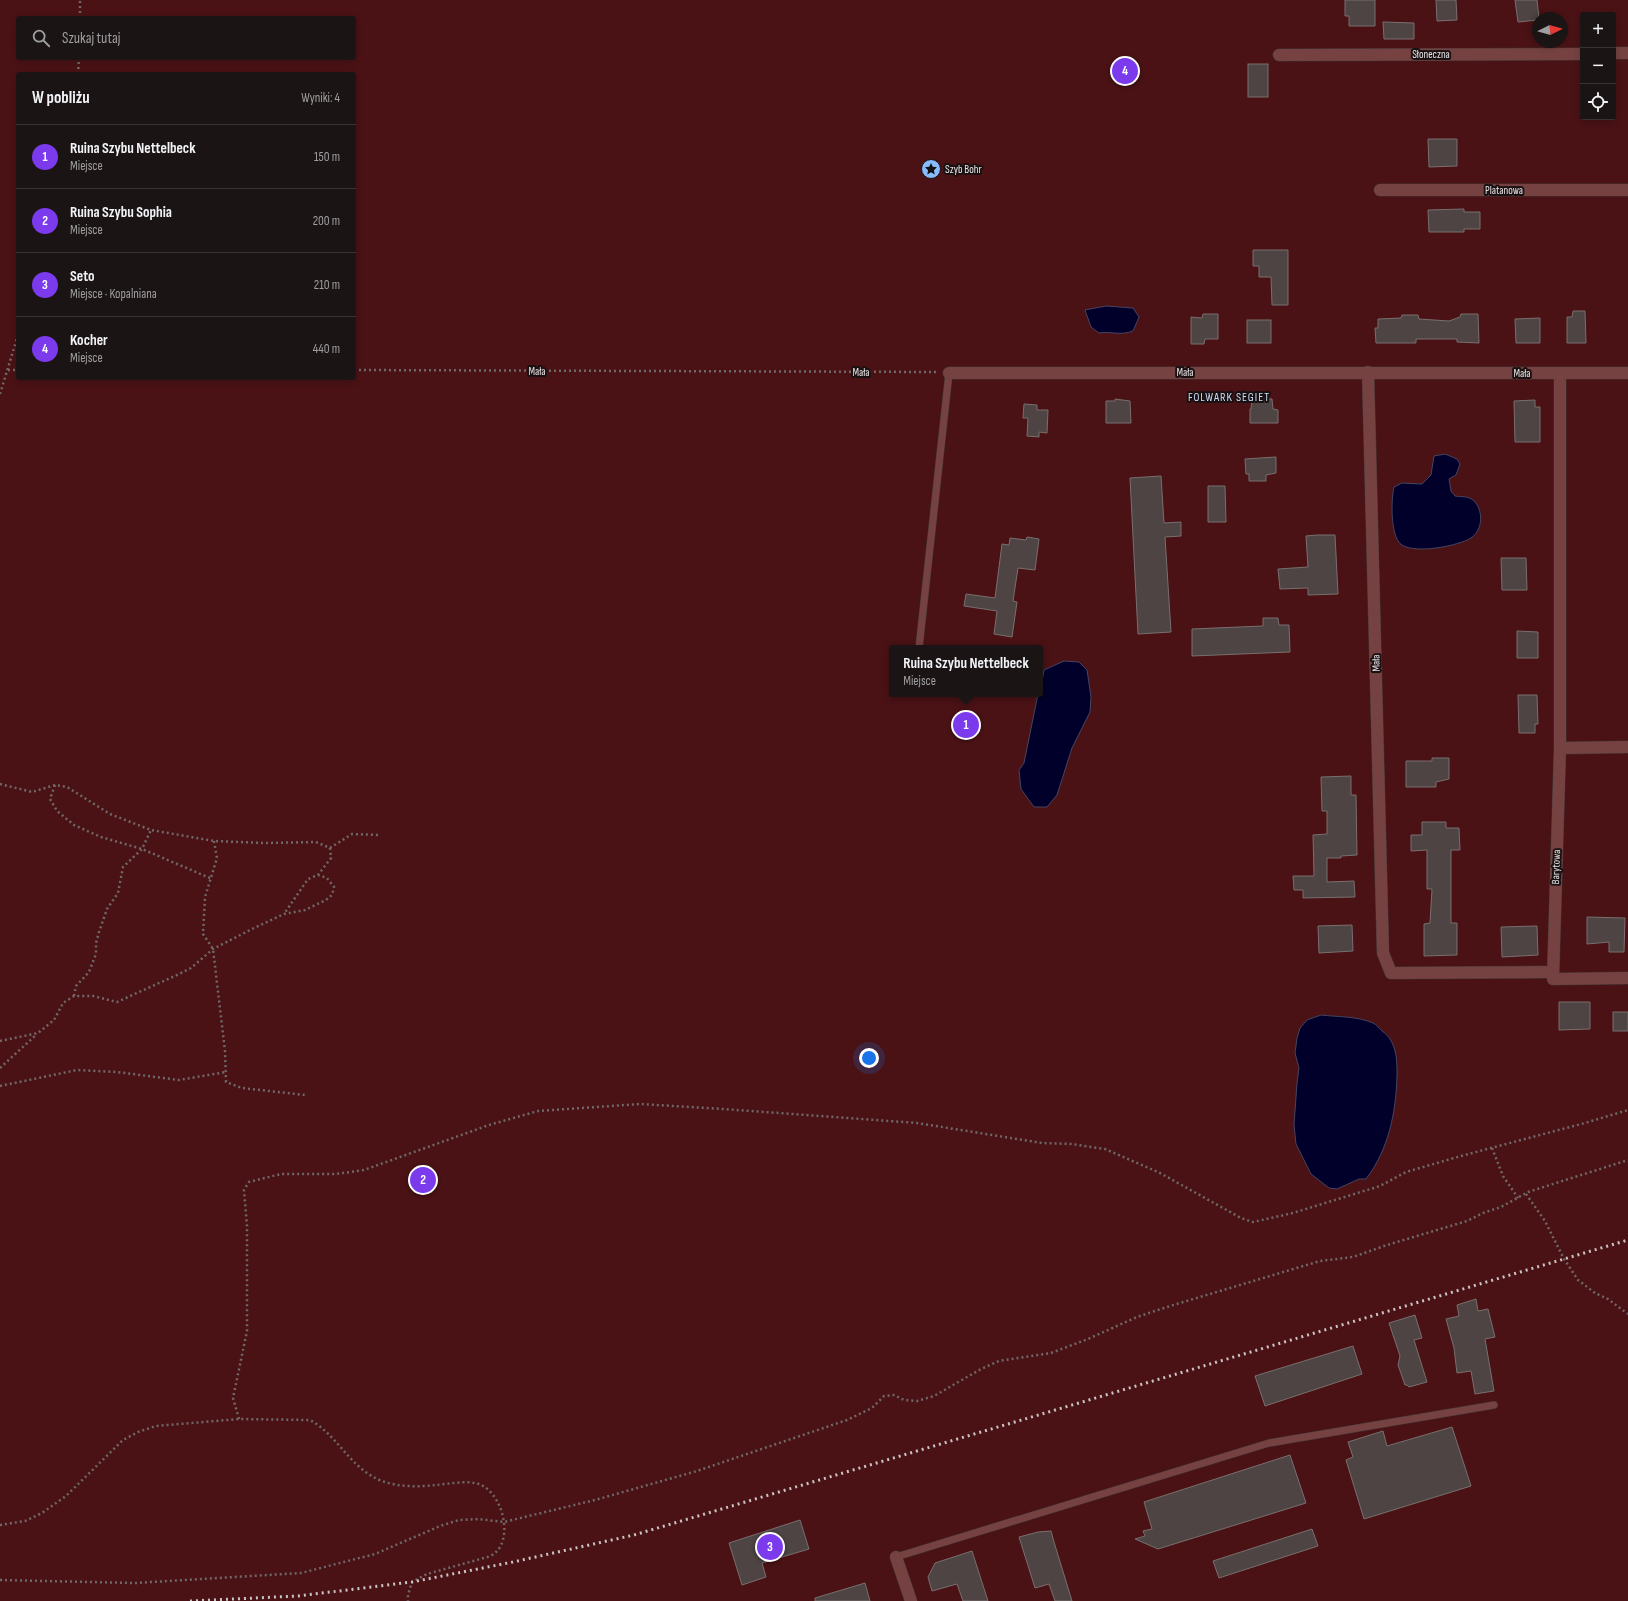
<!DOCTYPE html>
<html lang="pl">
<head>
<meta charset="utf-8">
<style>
  :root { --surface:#1a1414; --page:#231d1d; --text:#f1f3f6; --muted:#9f9ea0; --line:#383334; --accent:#7c3aed }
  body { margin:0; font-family:"Sofia Sans Condensed",sans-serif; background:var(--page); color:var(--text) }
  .controls { position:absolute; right:12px; top:12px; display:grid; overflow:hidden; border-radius:4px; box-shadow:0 2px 6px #0003 }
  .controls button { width:36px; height:36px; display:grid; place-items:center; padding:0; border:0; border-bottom:1px solid var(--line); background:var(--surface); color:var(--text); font:20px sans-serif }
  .compass { position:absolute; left:1532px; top:12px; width:36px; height:36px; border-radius:50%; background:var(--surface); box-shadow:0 2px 6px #0003; rotate:85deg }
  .you { position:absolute; left:869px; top:1058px; width:14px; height:14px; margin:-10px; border:3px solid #fff; border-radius:50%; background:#1a73e8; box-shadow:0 0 0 6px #1a73e833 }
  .badge { display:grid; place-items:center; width:26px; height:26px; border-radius:50%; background:var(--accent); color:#fff; font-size:13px; font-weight:700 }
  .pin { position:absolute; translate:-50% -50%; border:2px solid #fff; box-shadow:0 1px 4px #0006 }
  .popup { position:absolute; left:889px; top:645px; width:154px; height:52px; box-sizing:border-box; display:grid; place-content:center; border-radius:4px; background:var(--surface); filter:drop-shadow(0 1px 3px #0005); font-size:13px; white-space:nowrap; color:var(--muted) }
  .popup b { font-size:15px; color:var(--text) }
  .popup::after { content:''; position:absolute; left:50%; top:100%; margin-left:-8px; border:8px solid transparent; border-top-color:var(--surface) }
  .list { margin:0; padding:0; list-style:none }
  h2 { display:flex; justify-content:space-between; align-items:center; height:52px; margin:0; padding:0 16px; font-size:17px }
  h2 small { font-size:13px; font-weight:400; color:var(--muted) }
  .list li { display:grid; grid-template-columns:26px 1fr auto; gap:12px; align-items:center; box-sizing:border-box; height:64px; padding:0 16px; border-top:1px solid var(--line) }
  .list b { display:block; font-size:15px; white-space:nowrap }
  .list p { margin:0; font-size:13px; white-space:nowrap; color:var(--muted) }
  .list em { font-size:13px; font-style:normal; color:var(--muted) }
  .icon { flex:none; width:22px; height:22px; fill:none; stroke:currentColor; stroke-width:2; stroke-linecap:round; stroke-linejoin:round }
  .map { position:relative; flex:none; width:1628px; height:1601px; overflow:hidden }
  .search { position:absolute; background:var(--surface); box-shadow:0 2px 6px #0003; left:16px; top:16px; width:340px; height:44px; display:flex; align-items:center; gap:10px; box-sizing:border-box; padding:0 14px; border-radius:4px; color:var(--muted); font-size:15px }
  .panel { position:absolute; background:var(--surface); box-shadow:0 2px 6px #0003; left:16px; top:72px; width:340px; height:308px; border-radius:4px }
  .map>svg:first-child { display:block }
  .green { fill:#4a1215; fill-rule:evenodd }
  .water { fill:#00002b; stroke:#464462 }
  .building { fill:#4d4443; stroke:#796f6e }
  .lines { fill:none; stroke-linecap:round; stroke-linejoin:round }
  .lane-casing { stroke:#3f3636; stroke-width:8 }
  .street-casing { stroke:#3f3636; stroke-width:13 }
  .path { stroke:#706868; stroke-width:2.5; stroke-dasharray:2 3; stroke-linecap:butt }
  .lane { stroke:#754241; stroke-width:7 }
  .street { stroke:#754241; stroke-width:12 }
  .rail { stroke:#cac4c4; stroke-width:3; stroke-dasharray:2 4; stroke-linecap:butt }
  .labels { text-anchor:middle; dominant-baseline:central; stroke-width:4; stroke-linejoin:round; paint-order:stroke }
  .street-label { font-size:11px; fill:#eae4e4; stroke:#191111 }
  .poi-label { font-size:11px; fill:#eae4e4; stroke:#191111; text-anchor:start }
  .neighbourhood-label { font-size:12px; letter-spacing:1px; fill:#cbdef7; stroke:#191111 }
</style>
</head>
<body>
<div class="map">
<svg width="1628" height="1601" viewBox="0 0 1628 1601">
  <rect width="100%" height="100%" fill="#231a1a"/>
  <path class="green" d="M0 0H1628V1601H0ZM1583 15H1613V117H1583ZM18 18H354V58H18ZM1538 18H1562V42H1538ZM18 74H354V378H18ZM892 648H1040V694H892Z"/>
  <g class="water">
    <path d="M1106 306 1133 308 1139 317 1133 331C1120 336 1112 331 1099 333L1091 327 1085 310Z"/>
    <path d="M1445 454 1457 459 1460 464 1456 475 1449 479 1451 491 1455 496C1461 497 1468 496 1473 500 1484 510 1483 530 1471 538 1458 546 1416 554 1402 545 1390 538 1391 499 1394 487L1402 483 1422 484 1431 475 1434 456Z"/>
    <polygon points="1064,661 1079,662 1087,670 1091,697 1090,712 1072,748 1057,795 1047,807 1034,807 1021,789 1019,770 1024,763 1038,694 1040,694 1044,670"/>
    <path d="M1321 1015C1338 1017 1357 1016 1373 1023 1376 1024 1379 1028 1382 1031 1385 1033 1388 1036 1390 1039 1397 1050 1397 1063 1397 1075 1396 1112 1389 1149 1366 1179H1359L1337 1189 1329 1188 1311 1174 1296 1144 1294 1125 1297 1083 1299 1068 1295 1053 1297 1038 1300 1028 1307 1020Z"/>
  </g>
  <g class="building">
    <polygon points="1345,0 1375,0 1375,26 1349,26 1349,16 1345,16"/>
    <polygon points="1436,0 1456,0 1457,20 1437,21"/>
    <polygon points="1515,0 1537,0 1539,18 1538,20 1518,22"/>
    <polygon points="1383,22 1414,23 1414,39 1384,39"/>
    <rect x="1248" y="64" width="20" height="33"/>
    <polygon points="1428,139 1457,139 1457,166 1429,167"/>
    <polygon points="1464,209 1464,212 1480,212 1480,229 1464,229 1464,232 1429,232 1428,210"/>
    <polygon points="1253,250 1288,250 1288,305 1272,305 1271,277 1259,277 1259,266 1253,266"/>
    <polygon points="1573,311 1585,311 1586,343 1567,343 1567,317 1572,317"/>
    <polygon points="1203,314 1218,314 1218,339 1205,339 1204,344 1191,344 1191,317 1202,318"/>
    <polygon points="1461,314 1478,314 1479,343 1457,342 1457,339 1416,339 1416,343 1376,343 1375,328 1378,328 1378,319 1401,318 1402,315 1418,315 1419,319 1449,321 1460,317"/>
    <polygon points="1540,318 1540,343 1516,343 1515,319"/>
    <rect x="1247" y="320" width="24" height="23"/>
    <polygon points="1115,399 1130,401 1131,423 1106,423 1106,401 1115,401"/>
    <polygon points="1252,399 1272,399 1273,409 1278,410 1278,423 1250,423 1250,409 1251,409"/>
    <polygon points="1535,400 1535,407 1540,407 1540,442 1515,442 1514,401"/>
    <polygon points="1024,404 1037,405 1037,410 1048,410 1047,433 1039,432 1039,437 1027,436 1028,418 1023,418"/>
    <polygon points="1276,457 1276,473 1266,475 1266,481 1249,481 1249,474 1246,474 1245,459"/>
    <polygon points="1161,476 1164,523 1181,522 1181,536 1165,537 1171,632 1138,634 1130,478"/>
    <polygon points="1208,486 1225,486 1226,522 1208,522"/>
    <polygon points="1317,535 1335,535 1338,594 1308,595 1308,588 1280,589 1278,569 1308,567 1306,536"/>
    <polygon points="1027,537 1039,539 1035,570 1018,568 1013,601 1017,602 1012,637 994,634 997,611 964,606 966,594 995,598 1002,544 1009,545 1010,538 1026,540"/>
    <polygon points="1501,558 1526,558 1527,590 1502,590"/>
    <polygon points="1263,618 1278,618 1279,625 1289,625 1290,652 1192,656 1192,629 1263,626"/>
    <polygon points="1517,631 1538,632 1538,658 1517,658"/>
    <polygon points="1518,695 1537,695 1538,724 1535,724 1535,733 1519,733"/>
    <polygon points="1432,758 1449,758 1449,779 1436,782 1436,787 1406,787 1406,761 1432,761"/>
    <polygon points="1351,776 1351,795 1356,795 1357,855 1341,856 1341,858 1327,858 1327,882 1354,881 1355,897 1303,898 1303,890 1294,890 1293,876 1314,876 1313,835 1327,834 1327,811 1322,811 1321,777"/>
    <polygon points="1422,822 1446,822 1446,828 1459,828 1460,850 1451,850 1451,923 1457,923 1457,955 1424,956 1424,924 1430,923 1432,889 1427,889 1427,850 1411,851 1411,835 1422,835"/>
    <polygon points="1587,917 1625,918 1624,952 1609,952 1609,942 1587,944"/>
    <polygon points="1352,925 1353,951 1319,953 1318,926"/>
    <polygon points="1537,926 1538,955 1502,957 1501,927"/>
    <polygon points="1559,1002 1590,1002 1590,1029 1559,1030"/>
    <rect x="1613" y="1012" width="15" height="19"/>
    <polygon points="1476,1299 1478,1311 1488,1309 1495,1337 1485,1339 1494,1391 1475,1394 1471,1371 1457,1373 1454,1348 1446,1319 1459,1316 1457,1305"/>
    <polygon points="1415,1315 1422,1338 1414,1340 1427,1382 1409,1387 1407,1385 1405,1385 1398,1365 1400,1356 1389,1323"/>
    <polygon points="1353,1346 1362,1374 1265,1406 1255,1376"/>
    <polygon points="1452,1427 1471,1486 1364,1519 1346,1460 1353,1457 1348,1442 1383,1431 1387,1446"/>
    <polygon points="1290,1455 1306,1503 1158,1549 1135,1539 1145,1536 1143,1531 1152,1529 1144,1502"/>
    <polygon points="800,1520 809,1549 762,1563 766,1577 742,1585 729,1543"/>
    <polygon points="1312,1529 1318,1546 1219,1578 1213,1561"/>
    <polygon points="1051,1531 1054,1542 1072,1601 1055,1601 1049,1584 1035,1588 1019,1537 1038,1532"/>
    <polygon points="972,1551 988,1601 963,1601 957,1584 932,1591 928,1577 935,1563"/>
    <polygon points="865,1583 870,1601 815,1601 815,1598"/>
  </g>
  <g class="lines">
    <g class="lane-casing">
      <g id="lane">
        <polyline points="919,648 949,373"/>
        <polyline points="896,1557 1269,1443 1494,1405"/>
      </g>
    </g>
    <g class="street-casing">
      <g id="street">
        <polyline points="1613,53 1628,53"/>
        <polyline points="1279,55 1583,54"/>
        <polyline points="1380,190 1628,190"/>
        <polyline points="1368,372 1383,953 1391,973 1553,972"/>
        <polyline points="949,373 1628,373"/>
        <polyline points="1560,373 1560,748"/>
        <polyline points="1628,747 1560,748 1553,979 1628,978"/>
        <polyline points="896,1557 911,1601"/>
      </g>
    </g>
    <g class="path">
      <polyline points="80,18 80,0"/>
      <polyline points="78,74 79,58"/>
      <polyline points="8,370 18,370"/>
      <polyline points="354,370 936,372"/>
      <polyline points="0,394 18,335"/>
      <polyline points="0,784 32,792 55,785 67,787 110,814 151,830 214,841 265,843 316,842 330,848 331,858 318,875"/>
      <polyline points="55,785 50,799 57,811 74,825 101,837 142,849 210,878"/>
      <polyline points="214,841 217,858 205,897 203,934 213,949 225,1051 226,1082 242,1088 305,1095"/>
      <polyline points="330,848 352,834 378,835"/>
      <polyline points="74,996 76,986 89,972 96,954 96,943 99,932 107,909 118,893 123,867 142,849 151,830"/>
      <polyline points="0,1041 38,1033 54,1020 63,1003 74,996 93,996 117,1002 177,975 191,968 213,949 252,929 284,914 305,910 326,900 332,895 334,887 327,878 318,875 308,879 284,914"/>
      <polyline points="0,1068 37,1034"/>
      <polyline points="0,1086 77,1070 117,1072 179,1080 226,1072"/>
      <polyline points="1492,1148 1503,1176 1518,1198"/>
      <polyline points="1526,1194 1545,1221 1564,1259 1578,1280 1595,1293 1608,1299 1628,1314"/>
      <polyline points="239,1419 233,1398 247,1331 247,1226 244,1190 249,1182 281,1174 336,1174 364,1170 489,1125 538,1111 640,1104 723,1109 917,1123 1042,1143 1071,1144 1105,1149 1160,1173 1241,1218 1253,1222 1293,1213 1380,1186 1406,1172 1461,1156 1585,1123 1628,1110"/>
      <path d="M0 1525 25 1521 42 1513 66 1496 123 1440 138 1432 156 1426 239 1419 310 1420C338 1435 350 1469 382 1481 398 1487 419 1487 436 1485 449 1484 466 1480 479 1484 500 1492 511 1528 500 1547 498 1551 495 1553 491 1556L427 1574 412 1582 408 1595V1601"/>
      <polyline points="0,1580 135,1583 301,1573 375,1554 440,1526 459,1520 478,1519 504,1522 595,1500 697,1471 847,1420 872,1408 884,1396 894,1395 904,1400 917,1401 934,1396 981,1369 999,1361 1051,1353 1088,1339 1137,1317 1170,1306 1320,1261 1353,1257 1387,1245 1467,1221 1483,1213 1501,1207 1528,1192 1628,1160"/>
    </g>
    <use href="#lane" class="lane"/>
    <use href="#street" class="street"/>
    <polyline class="rail" points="190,1601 298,1596 412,1582 513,1562 634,1535 1628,1240"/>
  </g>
  <defs>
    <g id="sight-disc" transform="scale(1)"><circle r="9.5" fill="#87bbfb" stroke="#191111"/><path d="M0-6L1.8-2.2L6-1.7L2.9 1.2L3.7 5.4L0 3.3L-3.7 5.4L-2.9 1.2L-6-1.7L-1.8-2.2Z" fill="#111"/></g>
  </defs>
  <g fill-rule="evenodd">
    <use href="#sight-disc" x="931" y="169"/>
  </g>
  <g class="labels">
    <g class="street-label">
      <text x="1431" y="54">Słoneczna</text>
      <text x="1504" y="190">Platanowa</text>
      <text x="537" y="371">Mała</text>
      <text x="861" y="372">Mała</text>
      <text x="1185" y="372">Mała</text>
      <text x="1522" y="373">Mała</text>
      <text transform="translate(1376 663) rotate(-91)">Mała</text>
      <text transform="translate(1556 867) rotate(-88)">Barytowa</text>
    </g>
    <g class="poi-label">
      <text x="945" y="169">Szyb Bohr</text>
    </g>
    <g class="neighbourhood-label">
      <text x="1229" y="397">FOLWARK SEGIET</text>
    </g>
  </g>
</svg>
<div class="controls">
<button>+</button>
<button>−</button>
<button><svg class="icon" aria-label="locate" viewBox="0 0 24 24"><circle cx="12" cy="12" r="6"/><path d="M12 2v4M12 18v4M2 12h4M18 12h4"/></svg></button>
</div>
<svg class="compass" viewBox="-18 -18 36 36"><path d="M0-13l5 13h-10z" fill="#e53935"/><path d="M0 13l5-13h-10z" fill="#9f9ea0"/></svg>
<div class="you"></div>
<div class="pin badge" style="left:966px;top:725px">1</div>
<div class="popup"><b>Ruina Szybu Nettelbeck</b>Miejsce</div>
<div class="pin badge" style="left:423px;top:1180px">2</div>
<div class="pin badge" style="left:770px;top:1547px">3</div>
<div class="pin badge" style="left:1125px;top:71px">4</div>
<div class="search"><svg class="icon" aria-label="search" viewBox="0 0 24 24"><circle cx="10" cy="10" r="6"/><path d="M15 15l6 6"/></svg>Szukaj tutaj</div>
<section class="panel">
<h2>W pobliżu<small>Wyniki: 4</small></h2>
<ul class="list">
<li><span class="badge">1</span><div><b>Ruina Szybu Nettelbeck</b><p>Miejsce</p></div><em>150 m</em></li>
<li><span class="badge">2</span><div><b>Ruina Szybu Sophia</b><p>Miejsce</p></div><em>200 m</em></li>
<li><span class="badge">3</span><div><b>Seto</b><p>Miejsce · Kopalniana</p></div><em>210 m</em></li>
<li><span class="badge">4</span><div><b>Kocher</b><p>Miejsce</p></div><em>440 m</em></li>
</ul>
</section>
</div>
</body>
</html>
